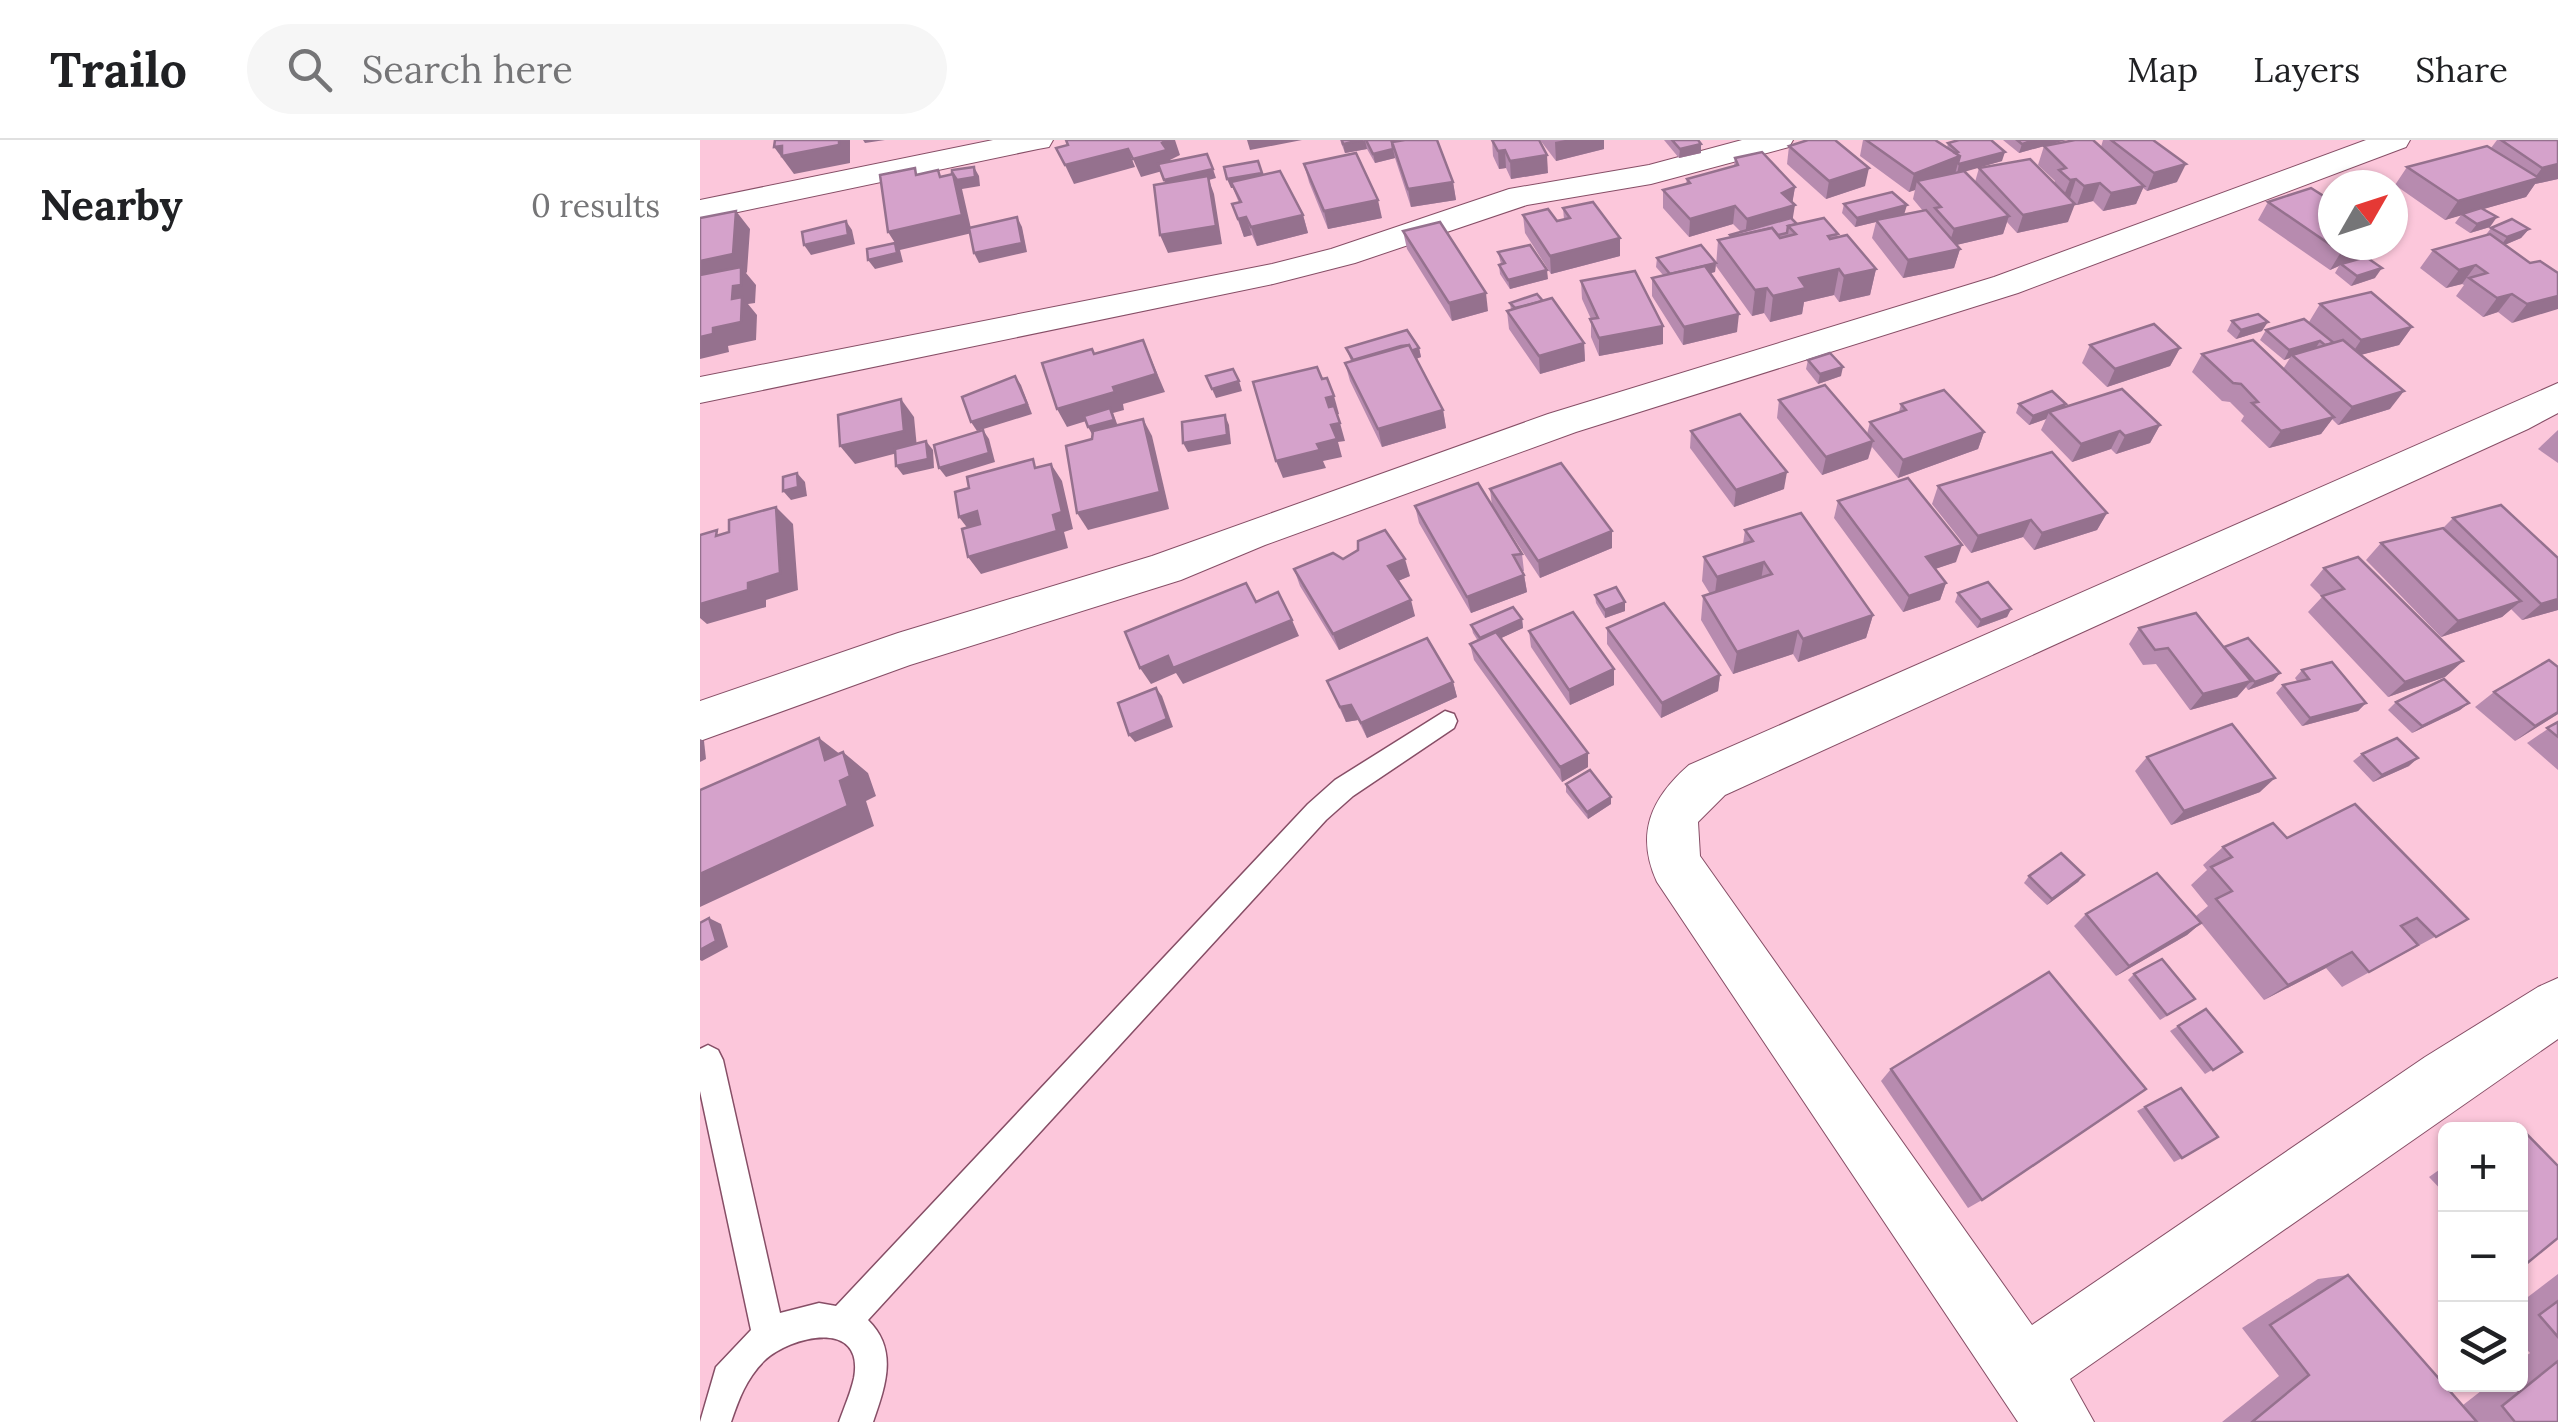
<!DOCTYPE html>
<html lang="en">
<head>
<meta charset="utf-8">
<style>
  :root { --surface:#fff; --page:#f6f6f6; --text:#202124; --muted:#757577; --line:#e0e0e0 }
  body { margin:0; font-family:Lora,serif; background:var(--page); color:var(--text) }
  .controls { position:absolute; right:30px; bottom:30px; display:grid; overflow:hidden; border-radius:15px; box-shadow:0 2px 8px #0004 }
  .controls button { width:90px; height:90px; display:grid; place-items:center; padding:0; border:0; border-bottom:2px solid var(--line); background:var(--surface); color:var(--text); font:50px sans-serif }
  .compass { position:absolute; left:1618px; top:30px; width:90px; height:90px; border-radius:50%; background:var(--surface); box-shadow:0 2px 8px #0004; rotate:51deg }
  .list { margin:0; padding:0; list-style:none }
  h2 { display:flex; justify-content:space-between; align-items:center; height:130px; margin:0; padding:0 40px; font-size:42px }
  h2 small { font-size:32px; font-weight:400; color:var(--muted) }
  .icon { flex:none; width:55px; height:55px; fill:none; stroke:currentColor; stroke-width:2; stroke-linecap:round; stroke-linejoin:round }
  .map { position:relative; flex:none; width:1858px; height:1282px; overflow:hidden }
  header { display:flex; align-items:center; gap:60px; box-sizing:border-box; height:140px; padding:0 50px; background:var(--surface); border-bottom:2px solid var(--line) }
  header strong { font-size:48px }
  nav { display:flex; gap:55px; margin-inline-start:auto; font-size:35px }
  .search { width:700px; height:90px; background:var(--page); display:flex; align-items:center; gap:25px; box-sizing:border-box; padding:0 35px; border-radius:55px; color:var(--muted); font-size:38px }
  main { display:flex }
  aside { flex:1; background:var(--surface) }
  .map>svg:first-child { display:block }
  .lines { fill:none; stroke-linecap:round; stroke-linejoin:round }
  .service-casing { stroke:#864e66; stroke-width:3 }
  .minor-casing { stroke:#864e66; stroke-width:2 }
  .service { fill:#fff; fill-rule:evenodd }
  .minor { fill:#fff; fill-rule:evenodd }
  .wall { fill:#b78baf }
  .shaded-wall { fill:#95718e }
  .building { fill:#d5a2cb; stroke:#95718e; stroke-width:2.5 }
</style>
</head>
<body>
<header>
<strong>Trailo</strong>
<div class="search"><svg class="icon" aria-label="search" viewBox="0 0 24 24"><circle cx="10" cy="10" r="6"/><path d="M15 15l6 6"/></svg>Search here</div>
<nav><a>Map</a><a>Layers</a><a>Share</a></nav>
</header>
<main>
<aside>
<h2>Nearby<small>0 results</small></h2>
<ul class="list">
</ul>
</aside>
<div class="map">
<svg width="1858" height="1282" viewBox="0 0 1858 1282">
  <rect width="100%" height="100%" fill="#fcc7db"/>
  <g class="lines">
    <g class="service-casing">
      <path id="service" d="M745 571 754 574 757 581 754 588 653 656 626 680 168 1180C199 1210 185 1247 173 1282H139C144 1268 151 1252 154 1238 165 1178 90 1196 64 1221 46 1239 39 1259 31 1282H0L16 1227 51 1190 0 951V909L8 905 18 910 23 920 80 1173 119 1163 136 1166 608 664 635 640Z"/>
    </g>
    <g class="minor-casing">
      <g id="minor">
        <polygon points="293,0 353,0 349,7 338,9 0,80 0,60"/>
        <polygon points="1042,0 1093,0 1089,7 951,44 827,65 655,123 573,144 0,263 0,237 572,124 631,109 809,49 949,25"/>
        <polygon points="1666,0 1710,0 1706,7 1318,153 876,292 565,405 481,440 210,525 0,601 0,561 198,493 452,416 848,274 1294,137"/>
        <path d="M1858 243V273L1828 289 1025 655 998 682 1000 716 1332 1185 1725 917 1838 847 1858 838V899L1370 1239 1394 1282H1318L957 742C935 694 951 658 989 625Z"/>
      </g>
    </g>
    <use href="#service" class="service"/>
    <use href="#minor" class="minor"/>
  </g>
  <g class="wall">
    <polygon points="640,0 737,0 753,42 756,60 711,67 695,18 675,23 667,9 645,13"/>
    <polygon points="792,0 848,33 811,39 806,28 799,29 793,16"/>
    <polygon points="840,0 904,0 904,9 856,21"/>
    <polygon points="964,0 998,0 1001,4 1001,13 979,18"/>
    <polygon points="1163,0 1235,0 1247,8 1248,3 1302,21 1265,31 1275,42 1279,28 1354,43 1355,41 1338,25 1344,6 1401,7 1403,0 1453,0 1477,42 1447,51 1443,48 1436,64 1403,71 1393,61 1377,65 1369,58 1368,82 1317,93 1307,82 1303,94 1256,105 1260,109 1254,128 1203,138 1172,98 1176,82 1155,87 1142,73 1144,64 1205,74 1223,71 1213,59 1215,50 1209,52 1160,16"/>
    <polygon points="1303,0 1366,0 1319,13"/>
    <polygon points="1797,0 1858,0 1858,39 1835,44 1826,57 1783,69 1790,87 1770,93 1755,83 1761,75 1745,80 1695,45 1707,27 1791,8"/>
    <polygon points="1089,6 1165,46 1126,59 1087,24"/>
    <polygon points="1035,18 1095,47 1092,63 1093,80 1097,84 1138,94 1137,97 1176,129 1170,155 1139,162 1134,155 1104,162 1102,174 1070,182 1064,173 1052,176 1016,126 1018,100 1030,97 1030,95 1041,92 1033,84 989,97 963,68 963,50 986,44 987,39 1034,26"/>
    <polygon points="604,24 682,78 628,89 609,42"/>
    <polygon points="563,35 603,75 608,93 557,106 552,95 544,97 532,64 539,63 533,48 531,48"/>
    <polygon points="1568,62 1633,105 1679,105 1673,114 1666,117 1675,138 1651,146 1635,133 1639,126 1630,130 1558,80"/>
    <polygon points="863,68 920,98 920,116 851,134 825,93 823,75 857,81 864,79"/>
    <polygon points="1791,88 1829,89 1821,98 1804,105 1830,123 1858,133 1812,183 1798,172 1783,177 1756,156 1764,145 1762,144 1746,148 1720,128 1733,110 1785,96"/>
    <polygon points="703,91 788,171 752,181 707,109"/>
    <polygon points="798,112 848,139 810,149 800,134 799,125 801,124"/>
    <polygon points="957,118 1016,123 1015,132 1010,133 1037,192 983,205 952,156 952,138 963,135 956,127"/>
    <polygon points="881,141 963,204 899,216 891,197 891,179 882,159"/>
    <polygon points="810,163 884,203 885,221 840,234 809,189 807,171 811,170"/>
    <polygon points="1620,164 1712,187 1699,205 1660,215 1690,269 1638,285 1632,279 1621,294 1569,308 1541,281 1544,276 1530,262 1522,261 1492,232 1502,214 1583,229 1590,218 1584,220 1560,200 1566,190 1609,182"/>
    <polygon points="1532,181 1562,191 1536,199 1527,191"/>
    <polygon points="1390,205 1480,208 1470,226 1407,247 1382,223"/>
    <polygon points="646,208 719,208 721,217 716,219 743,270 746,288 682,307 650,241 645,223 651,221"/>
    <polygon points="1108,220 1141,236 1118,244 1106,229"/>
    <polygon points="1079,260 1167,294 1170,282 1199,272 1201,264 1284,292 1278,309 1198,338 1172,307 1168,319 1122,335 1077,278"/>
    <polygon points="1319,264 1364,267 1460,285 1450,303 1416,314 1411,309 1372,322 1341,290 1346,279 1329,285 1316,273"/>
    <polygon points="1858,290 1858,323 1838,309"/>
    <polygon points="991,291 1084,349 1034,367 990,308"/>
    <polygon points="1238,346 1407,373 1397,390 1334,410 1323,397 1271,413 1232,364"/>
    <polygon points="790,349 912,408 840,438 794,368 822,414 824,431 822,431 824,435 827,452 771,473 719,383 715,366 792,366"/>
    <polygon points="1138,361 1256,422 1235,429 1246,443 1240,460 1203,472 1134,378"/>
    <polygon points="1753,378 1858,470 1822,480 1811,469 1802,477 1741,497 1666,420 1681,403 1743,388"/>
    <polygon points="1045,390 1173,475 1166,498 1098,522 1093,514 1033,534 1001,480 1003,456 1010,454 1002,441 1004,417 1043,404"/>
    <polygon points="643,419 710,436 698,441 715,476 639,510 600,446 594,429"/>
    <polygon points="1624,428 1763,521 1745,537 1688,557 1608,472 1622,457 1610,445"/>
    <polygon points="1258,453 1311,469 1307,477 1277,488 1255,462"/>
    <polygon points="895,455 925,471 905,478 896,463"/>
    <polygon points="822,479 823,488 801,498 888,627 862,642 774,520 770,504 778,501 773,493 771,485"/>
    <polygon points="907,488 1020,535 1018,551 961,578 907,504"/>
    <polygon points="1439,488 1524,507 1580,533 1573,541 1548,550 1546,547 1537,557 1490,570 1456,524 1443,525 1429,504"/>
    <polygon points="829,491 914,529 914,545 870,565 831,507"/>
    <polygon points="1858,527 1858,574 1815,601 1775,567 1794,552"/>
    <polygon points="1602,530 1666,563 1658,571 1602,586 1576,553 1583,545 1597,541 1595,538"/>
    <polygon points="627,541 753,542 757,557 667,598 658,580 646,582"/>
    <polygon points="1696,562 1769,563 1760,570 1712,593 1688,570"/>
    <polygon points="1858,582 1858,630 1827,603"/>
    <polygon points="1662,614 1709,626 1673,642 1653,621"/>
    <polygon points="1447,617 1560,652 1471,685 1435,631"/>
    <polygon points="866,644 911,664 888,679 866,652"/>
    <polygon points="1587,698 1768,779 1642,847 1626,828 1564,860 1501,783 1487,795 1416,836 1374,786 1386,774 1496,776 1508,766 1491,745 1507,730 1503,725 1523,707"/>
    <polygon points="1384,735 1378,742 1347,765 1324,743 1329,736"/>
    <polygon points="1434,834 1495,859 1460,880 1428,840"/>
    <polygon points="1506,869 1542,912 1505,934 1470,891"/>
    <polygon points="1191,929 1282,1060 1268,1068 1181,941"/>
    <polygon points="1481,948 1482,1018 1474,1022 1437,971"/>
    <polygon points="1817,984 1858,1026 1858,1098 1826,1124 1820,1125 1820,990 1798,990"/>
    <polygon points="1746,1025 1746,1055 1729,1037"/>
    <polygon points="1858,1134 1858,1282 1522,1282 1579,1236 1542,1188 1618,1139 1648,1135 1763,1265 1790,1244 1820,1244 1820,1220 1830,1213 1820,1202 1820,1163"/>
  </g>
  <g class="shaded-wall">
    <polygon points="139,0 150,0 150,23 94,34 74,7"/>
    <polygon points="163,0 185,0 165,3"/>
    <polygon points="467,0 475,0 480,15 470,20 473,28 441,37 433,19"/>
    <polygon points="547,0 602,0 550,10"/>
    <polygon points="665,0 667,9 645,13 643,4"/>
    <polygon points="865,0 904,0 904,9 856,21 855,2"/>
    <polygon points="1336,0 1366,0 1319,13 1322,4"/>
    <polygon points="1001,4 1001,13 979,18 980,9"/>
    <polygon points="428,9 435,27 374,44 365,25"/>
    <polygon points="693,9 695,18 675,23 673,14"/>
    <polygon points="805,10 806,28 799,29 798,11"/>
    <polygon points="1305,12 1302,21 1257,34 1259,24"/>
    <polygon points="847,15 848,33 811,39 810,21"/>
    <polygon points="1260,16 1255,34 1217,41 1215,50 1209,52 1214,34"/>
    <polygon points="1486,24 1477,42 1447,51 1454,33"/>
    <polygon points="1858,24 1858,39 1835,44 1826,57 1745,80 1758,61 1833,40 1842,28"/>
    <polygon points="274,27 279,36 280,46 262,49 272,93 200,110 203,122 175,129 168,120 195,103 188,92 253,34"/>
    <polygon points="1169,28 1165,46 1126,59 1129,41"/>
    <polygon points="513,29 516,38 509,40 514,54 522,104 468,113 460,95 467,49 464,40"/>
    <polygon points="562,33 565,42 531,42 533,48 531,48 527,39"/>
    <polygon points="1376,39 1370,58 1363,58 1370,40"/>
    <polygon points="753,42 756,60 711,67 708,49"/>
    <polygon points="1400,43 1393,61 1377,65 1384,46"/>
    <polygon points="1444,46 1436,64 1403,71 1411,53"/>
    <polygon points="1095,47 1092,65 1095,65 1092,83 1045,97 1047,79 1082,53"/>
    <polygon points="678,60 682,78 628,89 624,71"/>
    <polygon points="1375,64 1368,82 1317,93 1323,75"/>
    <polygon points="1207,65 1204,75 1176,80 1176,82 1155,87 1157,78"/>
    <polygon points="1035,66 1033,84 989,97 990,79"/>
    <polygon points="36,71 50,89 47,132 46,133 56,145 55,163 48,164 57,175 56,200 28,206 29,212 0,219 0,121"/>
    <polygon points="603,75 608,93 557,106 551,87"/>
    <polygon points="1309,76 1303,94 1248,107 1254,89"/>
    <polygon points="317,77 322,87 327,112 279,123 274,113"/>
    <polygon points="546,77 552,95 544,97 538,79"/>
    <polygon points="1797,77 1790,87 1770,93 1777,84"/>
    <polygon points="146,81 152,90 155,104 111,115 104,105"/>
    <polygon points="1829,89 1821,98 1800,107 1807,97"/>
    <polygon points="920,98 920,116 851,134 850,116"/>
    <polygon points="1660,105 1679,105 1673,114 1642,125 1641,124 1639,126 1630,130 1641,112"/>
    <polygon points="1260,109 1254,128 1203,138 1208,120"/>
    <polygon points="1016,123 1015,132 971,144 971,135"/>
    <polygon points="1776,125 1762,144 1746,148 1759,130"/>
    <polygon points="1682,128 1675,138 1651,146 1657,136"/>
    <polygon points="1139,129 1134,155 1104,162 1102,174 1070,182 1073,156 1099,138"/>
    <polygon points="1176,129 1170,155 1139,162 1144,136"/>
    <polygon points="847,130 848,139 810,149 808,140"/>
    <polygon points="1067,148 1064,173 1052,176 1055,150"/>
    <polygon points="786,153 788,171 752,181 749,163"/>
    <polygon points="1812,154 1798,172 1783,177 1797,158"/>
    <polygon points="1858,156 1858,169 1812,183 1827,164"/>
    <polygon points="1039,174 1037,192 983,205 984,187"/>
    <polygon points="1568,182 1562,191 1536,199 1541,190"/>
    <polygon points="963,186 963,204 899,216 899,198"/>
    <polygon points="1712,187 1699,205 1649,218 1661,200"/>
    <polygon points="443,200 465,252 423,264 424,270 413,273 419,289 393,296 388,287 412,273 367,287 357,269 413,247"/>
    <polygon points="1620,201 1614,211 1592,215 1590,218 1584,220 1589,210"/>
    <polygon points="884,203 885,221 840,234 839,216"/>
    <polygon points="719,208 721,217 707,222 705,213"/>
    <polygon points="1480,208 1470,226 1407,247 1415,229"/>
    <polygon points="1143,227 1141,236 1118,244 1120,234"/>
    <polygon points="315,236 321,245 332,274 277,291 271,282"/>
    <polygon points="539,241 542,251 516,258 512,249"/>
    <polygon points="1704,251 1690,269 1638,285 1652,267"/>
    <polygon points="634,256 639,274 632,276 626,258"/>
    <polygon points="201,259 214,277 217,308 155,324 140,306"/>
    <polygon points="1366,264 1362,273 1349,272 1346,279 1329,285 1333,276"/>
    <polygon points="743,270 746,288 682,307 678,289"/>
    <polygon points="525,275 529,285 531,304 488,312 483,303"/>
    <polygon points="1634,277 1621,294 1569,308 1581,291"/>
    <polygon points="443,279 452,296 469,369 388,390 377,373"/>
    <polygon points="640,283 645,301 638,302 642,317 623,321 626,328 583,338 576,321 617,304 631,285"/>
    <polygon points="1460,285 1450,303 1416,314 1425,296"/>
    <polygon points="283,290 289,299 295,322 246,337 239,328"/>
    <polygon points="1420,291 1411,309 1372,322 1381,304"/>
    <polygon points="1284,292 1278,309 1198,338 1203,320"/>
    <polygon points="226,301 233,310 234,328 203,335 196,326"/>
    <polygon points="1173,301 1168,319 1122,335 1126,317"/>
    <polygon points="351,324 362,341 373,389 364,392 368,408 281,434 268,417 353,375"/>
    <polygon points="1087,332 1084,349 1034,367 1036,350"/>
    <polygon points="97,333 105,342 107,356 91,360 83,351"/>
    <polygon points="76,367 93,384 98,450 66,460 66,467 7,484 0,478 0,464 48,443"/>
    <polygon points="277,371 290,388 272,394 259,377"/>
    <polygon points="1407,373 1397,390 1334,410 1342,393"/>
    <polygon points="1331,380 1323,397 1271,413 1278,396"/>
    <polygon points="912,391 912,408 840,438 838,421"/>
    <polygon points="1262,405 1256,422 1220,434 1226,417"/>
    <polygon points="705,419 710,436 693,443 688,426"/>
    <polygon points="1064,422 1060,446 1014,461 1017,437"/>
    <polygon points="824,435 827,452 771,473 767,457"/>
    <polygon points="1246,443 1240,460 1203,472 1209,456"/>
    <polygon points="1858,459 1858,470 1822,480 1841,464"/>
    <polygon points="711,460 715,476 639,510 633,494"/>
    <polygon points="1821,461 1802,477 1741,497 1758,481"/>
    <polygon points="925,462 925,471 905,478 905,470"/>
    <polygon points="1311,469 1307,477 1277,488 1281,480"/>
    <polygon points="1173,475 1166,498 1098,522 1103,499"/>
    <polygon points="822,479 823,488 782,507 780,498"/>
    <polygon points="592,480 599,496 483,544 476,533 451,544 440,528 468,516"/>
    <polygon points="1098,491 1093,514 1033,534 1037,512"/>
    <polygon points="1763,521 1745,537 1688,557 1705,542"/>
    <polygon points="914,529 914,545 870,565 869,550"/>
    <polygon points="1580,533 1573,541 1548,550 1555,542"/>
    <polygon points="1020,535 1018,551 961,578 962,563"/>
    <polygon points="1551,541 1537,557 1490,570 1503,554"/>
    <polygon points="753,542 757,557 667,598 661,583"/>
    <polygon points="456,548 462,556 473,587 435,602 429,595"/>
    <polygon points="1666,563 1658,571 1602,586 1610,578"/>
    <polygon points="1769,563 1760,570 1712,593 1722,586"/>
    <polygon points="651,565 658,580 646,582 640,567"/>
    <polygon points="1858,572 1858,574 1815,601 1835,586"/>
    <polygon points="119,598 145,618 143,612 168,633 176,656 166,661 174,686 0,767 0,734 125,620"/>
    <polygon points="0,599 4,601 6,619 0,622"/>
    <polygon points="888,613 888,627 862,642 860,627"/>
    <polygon points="1718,618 1709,626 1673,642 1682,635"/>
    <polygon points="1575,638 1560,652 1471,685 1484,671"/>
    <polygon points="911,657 911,664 888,679 887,672"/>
    <polygon points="1384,735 1378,742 1347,765 1352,759"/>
    <polygon points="9,778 21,784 28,807 2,821 0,820 0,810"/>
    <polygon points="1501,783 1487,795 1416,836 1429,826"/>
    <polygon points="1652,812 1626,828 1564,860 1588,845"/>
  </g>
  <g class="building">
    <polygon points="75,0 139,0 139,5 82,16 82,6 74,7"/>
    <polygon points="366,0 467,0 462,3 467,10 433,19 428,9 365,25 356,8 368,5"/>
    <polygon points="642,0 663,0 643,4"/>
    <polygon points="666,0 705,0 692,2 693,9 673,14"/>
    <polygon points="705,0 737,0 753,42 708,49 692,2"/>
    <polygon points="792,0 839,0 847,15 810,21 805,10 798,11"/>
    <polygon points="972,0 998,0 1001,4 980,9"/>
    <polygon points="1108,0 1135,0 1169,28 1129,41 1089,6"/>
    <polygon points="1166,0 1235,0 1260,16 1214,34"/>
    <polygon points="1259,0 1291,0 1305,12 1259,24 1258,23 1260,16 1255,13 1258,12 1248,3"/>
    <polygon points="1317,0 1336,0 1322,4"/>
    <polygon points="1375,0 1393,0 1444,46 1411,53 1400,43 1384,46 1376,39 1370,40 1359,30 1366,28 1344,6"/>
    <polygon points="1411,0 1453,0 1486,24 1454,33"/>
    <polygon points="1801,0 1858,0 1858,24 1842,28"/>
    <polygon points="1787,6 1839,38 1758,61 1707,27"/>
    <polygon points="1062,12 1095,47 1082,53 1095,65 1047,79 1035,66 990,79 963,50 990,43 987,39 1038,25 1035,18"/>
    <polygon points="656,13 678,60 624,71 604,24"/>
    <polygon points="507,14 513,29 464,40 458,24"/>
    <polygon points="1330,19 1375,64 1323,75 1279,28"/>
    <polygon points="558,21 562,33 527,39 524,27"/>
    <polygon points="274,27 275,37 257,40 253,34 252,35 252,30"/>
    <polygon points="215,28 216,35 238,30 240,37 253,34 262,75 188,92 180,35"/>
    <polygon points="580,31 603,75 551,87 546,77 538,79 532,64 541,62 531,42"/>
    <polygon points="1264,31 1309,76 1254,89 1235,68 1241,67 1217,41"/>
    <polygon points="508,36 516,86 460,95 454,45"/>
    <polygon points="1611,48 1633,62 1633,105 1660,105 1641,112 1568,62"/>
    <polygon points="1192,52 1207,65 1157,78 1144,64"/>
    <polygon points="893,62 920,98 850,116 823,75 848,69 857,81 870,78 863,68"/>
    <polygon points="1781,68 1797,77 1777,84 1762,74"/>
    <polygon points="1226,70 1260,109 1208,120 1176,80"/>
    <polygon points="36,71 33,114 0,121 0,78"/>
    <polygon points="317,77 322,103 274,113 269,88"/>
    <polygon points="1091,78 1097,84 1088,86 1087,93 1078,95 1072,88 1032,97 1030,95"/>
    <polygon points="1124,78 1138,94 1128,96 1130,99 1147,95 1176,129 1144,136 1139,129 1099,138 1106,148 1073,156 1067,148 1055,150 1018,100 1072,88 1080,98 1096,94 1088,86"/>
    <polygon points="1812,79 1829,89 1807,97 1791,88"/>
    <polygon points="146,81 148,95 104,105 102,92"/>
    <polygon points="740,82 786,153 749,163 703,91"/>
    <polygon points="1790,94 1830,123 1840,121 1858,133 1858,156 1827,164 1812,154 1797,158 1769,138 1787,133 1776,125 1759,130 1733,110"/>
    <polygon points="195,103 197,113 168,120 167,109"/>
    <polygon points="830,105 847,130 808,140 799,125 805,123 798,112"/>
    <polygon points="1001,105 1016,123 970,134 957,118"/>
    <polygon points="1666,117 1682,128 1657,136 1641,124"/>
    <polygon points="1005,126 1039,174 984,187 952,138"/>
    <polygon points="41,127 41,145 33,146 32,159 42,157 41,182 13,188 13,194 0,197 0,135"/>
    <polygon points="935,131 963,186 899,198 890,179 898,178 881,141"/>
    <polygon points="1671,152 1712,187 1661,200 1620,164"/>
    <polygon points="837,154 843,161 815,168 810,163"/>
    <polygon points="852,158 884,203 839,216 807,171"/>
    <polygon points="1558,174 1568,182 1541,190 1532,181"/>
    <polygon points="1604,179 1634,203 1625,205 1620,201 1589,210 1566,190"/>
    <polygon points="1454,184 1480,208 1415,229 1390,205"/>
    <polygon points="707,190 719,208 711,211 709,205 701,206 653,220 646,208"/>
    <polygon points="443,200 456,234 413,247 415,252 357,269 342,223 392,209 394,214"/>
    <polygon points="1553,200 1634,277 1581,291 1552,263 1558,262 1541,244 1533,243 1502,214"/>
    <polygon points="1643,200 1704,251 1652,267 1592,215"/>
    <polygon points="709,205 743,270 678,289 645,223"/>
    <polygon points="1130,213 1143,227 1120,234 1108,220"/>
    <polygon points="617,227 622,239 627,238 634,256 626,258 629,267 634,266 640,283 631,285 637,299 617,304 620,310 576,321 553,242"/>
    <polygon points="533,229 539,241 512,249 506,236"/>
    <polygon points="315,236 327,264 271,282 262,257"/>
    <polygon points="1125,245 1173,301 1126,317 1079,260"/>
    <polygon points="1422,249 1460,285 1425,296 1420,291 1381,304 1349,272"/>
    <polygon points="1244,250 1284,292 1203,320 1170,282 1206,270 1201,264"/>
    <polygon points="1352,251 1366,264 1333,276 1319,264"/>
    <polygon points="201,259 204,291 140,306 138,275"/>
    <polygon points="410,268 414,280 388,287 384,276"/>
    <polygon points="1040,274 1087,332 1036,350 991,291"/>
    <polygon points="525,275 527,295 483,303 482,282"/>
    <polygon points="443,279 460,352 377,373 366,306 392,299 393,291"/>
    <polygon points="283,290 289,313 239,328 234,305"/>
    <polygon points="226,301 228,319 196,326 195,309"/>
    <polygon points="1352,312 1407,373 1342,393 1331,380 1278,396 1238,346"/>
    <polygon points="333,319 335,328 351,324 362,372 353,375 357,391 268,417 262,389 280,384 277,371 259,377 255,352 269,348 267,337"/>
    <polygon points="861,323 912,391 838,421 790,349"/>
    <polygon points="97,333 98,347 83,351 83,337"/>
    <polygon points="1208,338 1262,405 1226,417 1246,443 1209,456 1138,361"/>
    <polygon points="778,343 822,414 813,415 824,435 767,457 715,366"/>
    <polygon points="1801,365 1858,418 1858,459 1841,464 1753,378"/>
    <polygon points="76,367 80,433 48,443 48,450 0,464 0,395 17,390 16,396 29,392 29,380"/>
    <polygon points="1101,373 1173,475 1103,499 1098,491 1037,512 1003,456 1072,434 1064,422 1017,437 1004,417 1053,401 1045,390"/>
    <polygon points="1743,388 1821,461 1758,481 1681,403"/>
    <polygon points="685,390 705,419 688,426 711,460 633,494 594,429 633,413 643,419 658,410 658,401"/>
    <polygon points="1658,417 1763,521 1705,542 1622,456 1644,449 1624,428"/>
    <polygon points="1288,442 1311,469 1281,480 1258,453"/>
    <polygon points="546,443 556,462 578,452 592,480 473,528 468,516 440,528 425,492"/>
    <polygon points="916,447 925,462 905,470 895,455"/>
    <polygon points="964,463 1020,535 962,563 907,488"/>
    <polygon points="813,467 822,479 780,498 771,485"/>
    <polygon points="873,472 914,529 869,550 829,491"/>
    <polygon points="1496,473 1551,541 1503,554 1468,508 1455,510 1439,488"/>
    <polygon points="796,492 888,613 860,627 770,504"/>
    <polygon points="727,498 753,542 661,583 651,565 640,567 627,541"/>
    <polygon points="1548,498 1580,533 1555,542 1524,507"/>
    <polygon points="1849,520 1858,527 1858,572 1835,586 1794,552"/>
    <polygon points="1632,522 1666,563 1610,578 1583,545 1609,539 1602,530"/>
    <polygon points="1744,539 1769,563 1722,586 1696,562"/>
    <polygon points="456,548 467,579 429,595 418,563"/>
    <polygon points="1858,582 1858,597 1847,588"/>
    <polygon points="1532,584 1575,638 1484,671 1447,617"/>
    <polygon points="119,598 125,620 143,612 150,636 140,641 148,666 0,734 0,650"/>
    <polygon points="1697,598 1718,618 1682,635 1662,614"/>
    <polygon points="890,630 911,657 887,672 866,644"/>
    <polygon points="1655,664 1768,779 1736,797 1717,778 1701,786 1718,805 1669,832 1652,812 1588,845 1516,759 1532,751 1511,727 1532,717 1523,707 1573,683 1587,698"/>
    <polygon points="1361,713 1384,735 1352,759 1329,736"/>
    <polygon points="1457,733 1501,783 1429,826 1386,774"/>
    <polygon points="9,778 16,801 0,810 0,783"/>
    <polygon points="1462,819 1495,859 1467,875 1434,834"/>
    <polygon points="1349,832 1446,949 1282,1060 1191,929"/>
    <polygon points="1506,869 1542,912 1513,930 1478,886"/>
    <polygon points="1481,948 1518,997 1482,1018 1445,967"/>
    <polygon points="1817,984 1858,1026 1858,1098 1826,1124 1820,1118 1820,990 1809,990"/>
    <polygon points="1648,1135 1777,1282 1552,1282 1609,1235 1570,1185"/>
    <polygon points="1858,1161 1858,1197 1839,1175"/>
    <polygon points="1858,1221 1858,1282 1815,1282 1802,1266"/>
  </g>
</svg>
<div class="controls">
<button>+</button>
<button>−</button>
<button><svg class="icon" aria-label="layers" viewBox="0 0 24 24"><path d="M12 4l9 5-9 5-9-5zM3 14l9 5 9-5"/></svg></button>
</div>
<svg class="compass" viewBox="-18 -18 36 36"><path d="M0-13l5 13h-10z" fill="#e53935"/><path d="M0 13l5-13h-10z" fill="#757577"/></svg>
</div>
</main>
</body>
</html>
